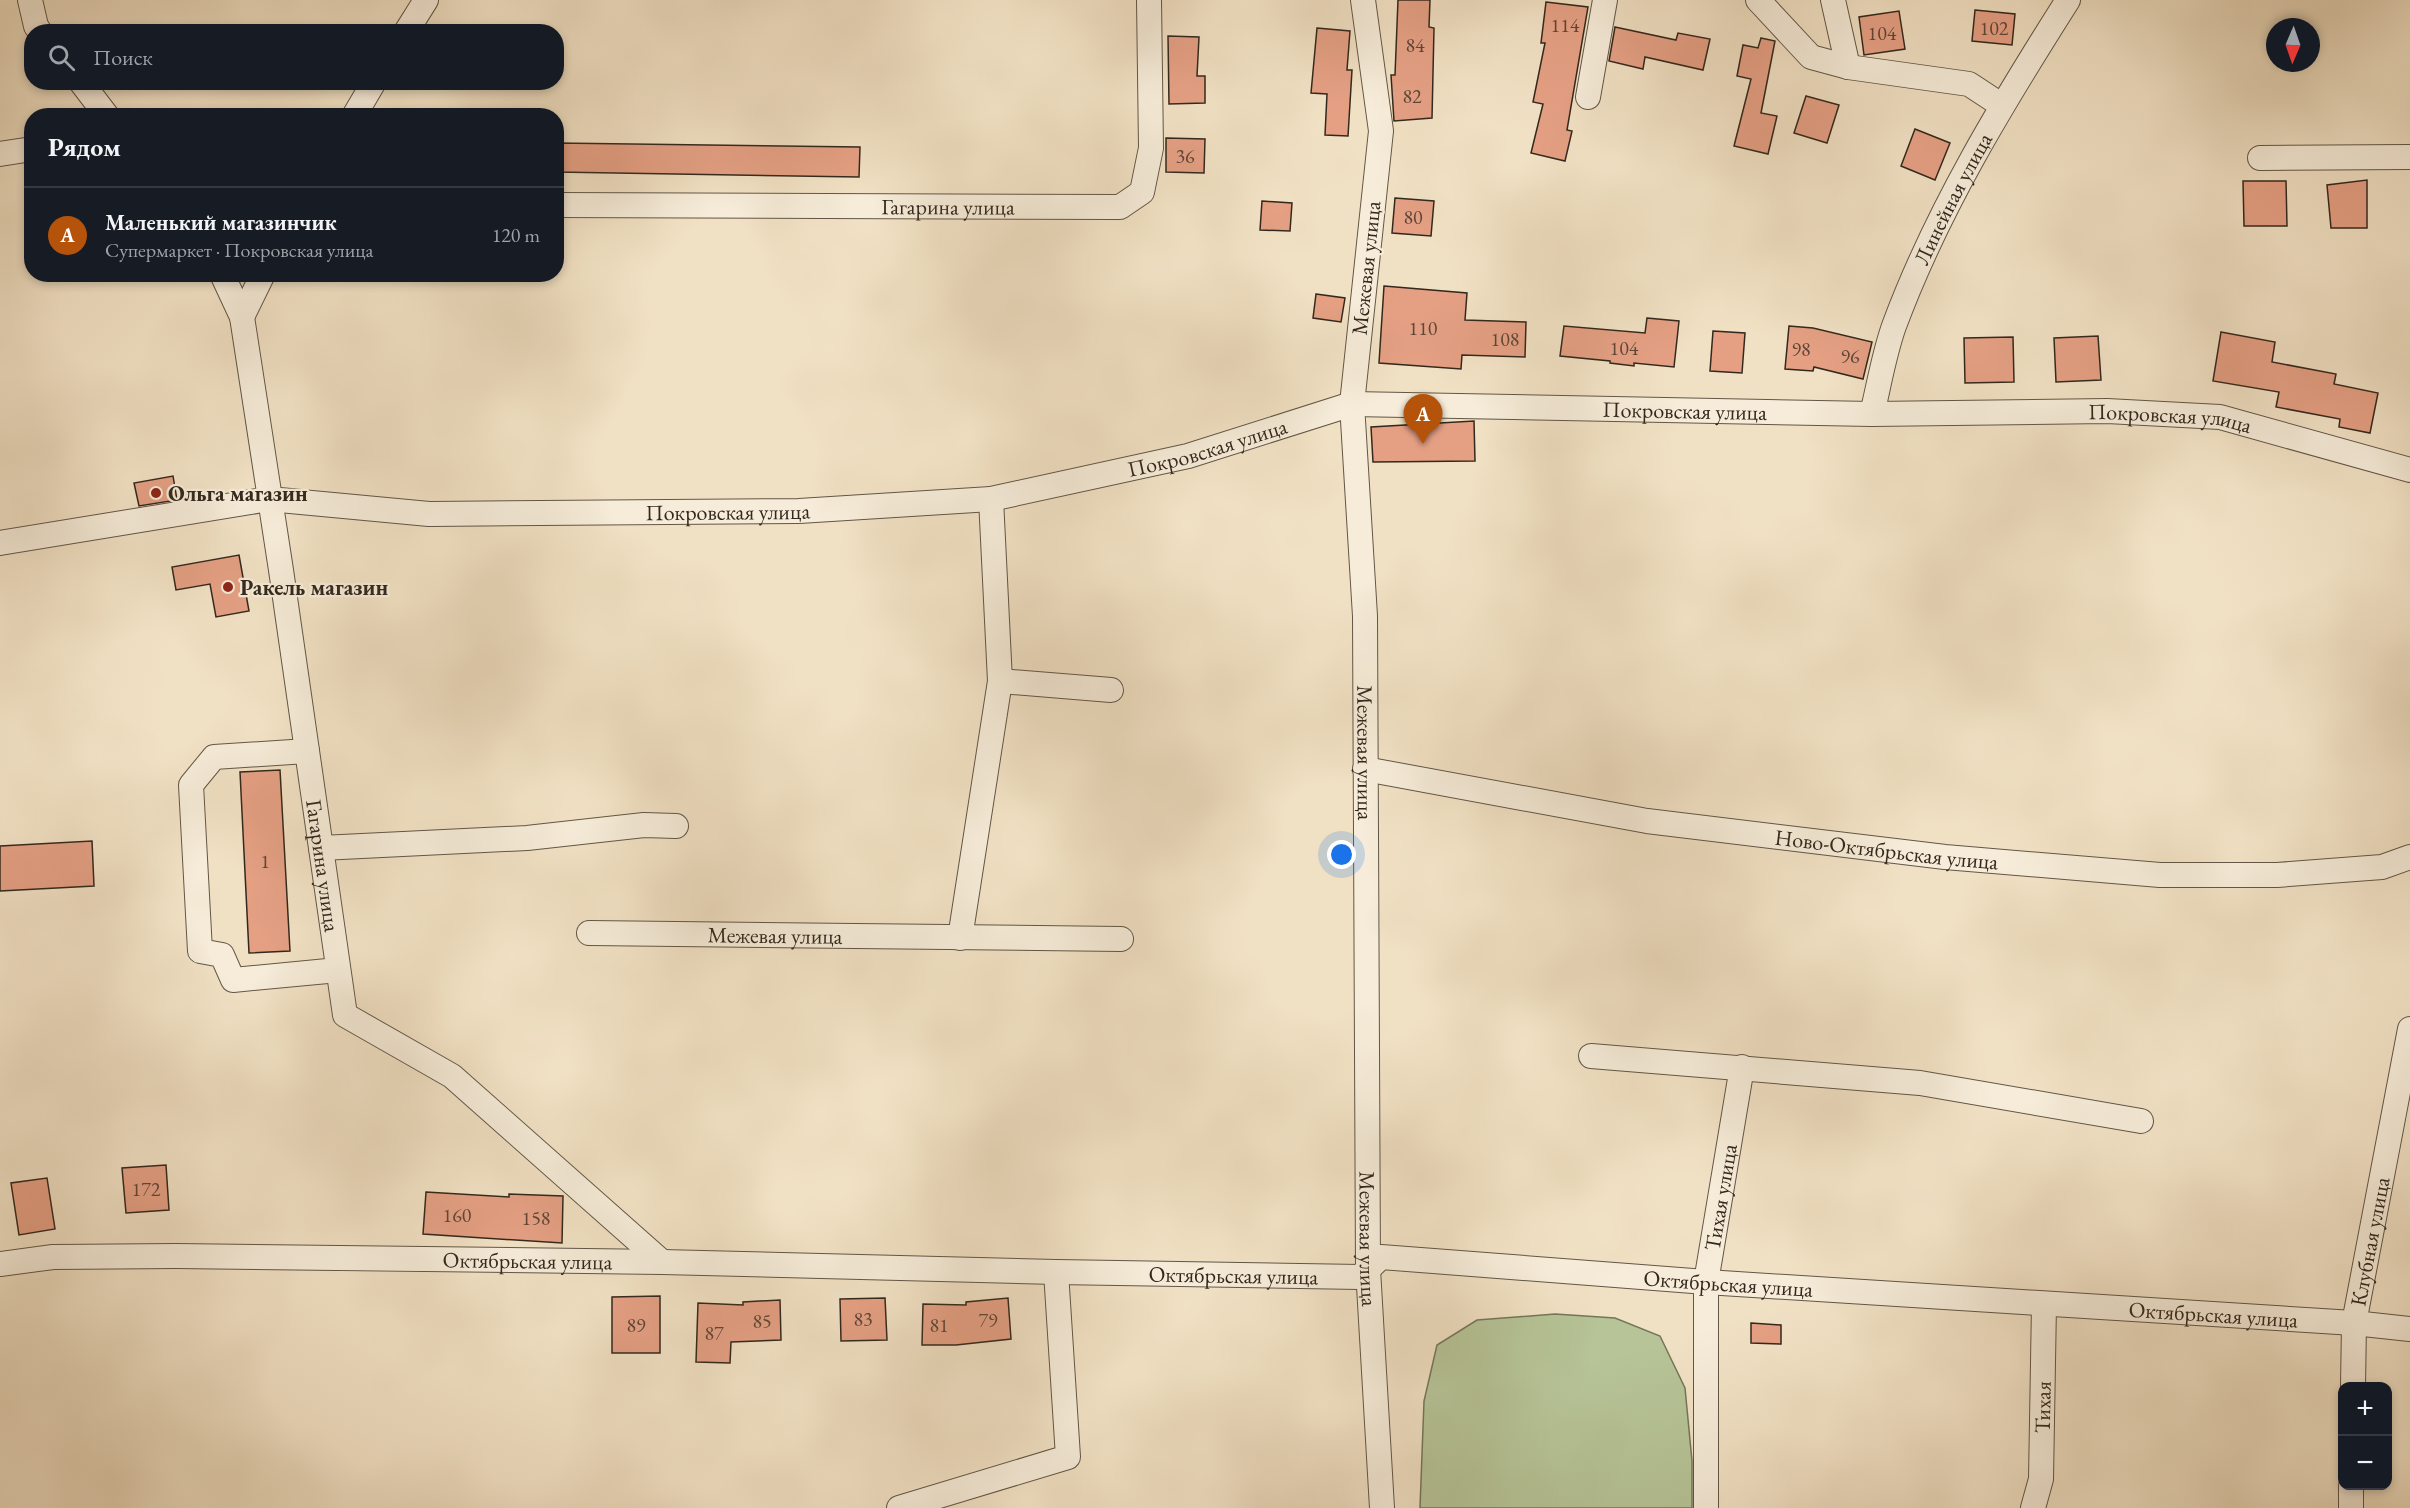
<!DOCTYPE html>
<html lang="ru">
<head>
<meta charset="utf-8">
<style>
  :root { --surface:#171b24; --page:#242831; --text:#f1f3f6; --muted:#9ea1a6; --line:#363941; --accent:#b45309 }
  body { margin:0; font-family:"EB Garamond",serif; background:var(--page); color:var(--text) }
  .controls { position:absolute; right:18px; bottom:18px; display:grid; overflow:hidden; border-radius:12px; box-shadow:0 3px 9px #0003 }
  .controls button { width:54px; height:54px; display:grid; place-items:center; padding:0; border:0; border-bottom:2px solid var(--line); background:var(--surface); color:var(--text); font:30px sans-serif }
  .compass { position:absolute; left:2266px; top:18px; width:54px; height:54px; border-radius:50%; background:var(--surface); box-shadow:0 3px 9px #0003; rotate:182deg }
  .you { position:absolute; left:1342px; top:855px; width:21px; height:21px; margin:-15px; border:4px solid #fff; border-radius:50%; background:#1a73e8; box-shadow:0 0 0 9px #1a73e833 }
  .badge { display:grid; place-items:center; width:39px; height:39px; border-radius:50%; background:var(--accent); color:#fff; font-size:20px; font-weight:700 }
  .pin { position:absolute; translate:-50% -50px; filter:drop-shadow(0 2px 3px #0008) }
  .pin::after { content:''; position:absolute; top:32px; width:21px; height:18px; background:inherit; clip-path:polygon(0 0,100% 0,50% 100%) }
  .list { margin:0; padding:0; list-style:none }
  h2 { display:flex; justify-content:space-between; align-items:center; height:78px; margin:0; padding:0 24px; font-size:26px }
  h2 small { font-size:20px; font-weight:400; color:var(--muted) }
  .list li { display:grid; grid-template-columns:39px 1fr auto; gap:18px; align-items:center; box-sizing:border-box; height:96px; padding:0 24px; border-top:2px solid var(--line) }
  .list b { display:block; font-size:22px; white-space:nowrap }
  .list p { margin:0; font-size:20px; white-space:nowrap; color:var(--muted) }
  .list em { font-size:20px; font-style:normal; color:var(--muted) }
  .icon { flex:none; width:33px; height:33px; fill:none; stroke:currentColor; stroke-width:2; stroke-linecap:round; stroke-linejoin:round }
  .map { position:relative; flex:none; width:2410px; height:1508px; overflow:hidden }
  .search { position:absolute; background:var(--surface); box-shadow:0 3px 9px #0003; left:24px; top:24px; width:540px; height:66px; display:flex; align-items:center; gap:15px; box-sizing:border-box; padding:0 21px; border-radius:24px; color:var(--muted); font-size:22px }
  .panel { position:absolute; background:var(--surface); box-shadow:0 3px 9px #0003; left:24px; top:108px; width:540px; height:174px; border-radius:24px }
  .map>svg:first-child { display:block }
  .green { fill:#b6c497; stroke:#74765a; stroke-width:1.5 }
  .building { fill:#e5a084; stroke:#33281d; stroke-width:1.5 }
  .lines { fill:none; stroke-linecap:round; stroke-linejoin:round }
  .minor-casing { stroke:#625647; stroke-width:26 }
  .minor { stroke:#f6ecd9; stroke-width:24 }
  .poi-dot { fill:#8f2418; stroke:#f6ecd9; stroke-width:2 }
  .labels { text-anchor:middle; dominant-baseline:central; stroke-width:4.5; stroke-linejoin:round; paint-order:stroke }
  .number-label { font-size:20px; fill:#604637 }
  .street-label { font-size:22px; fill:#33281d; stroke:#f6ecd9 }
  .poi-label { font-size:22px; font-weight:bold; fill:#33281d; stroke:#f6ecd9; text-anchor:start }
</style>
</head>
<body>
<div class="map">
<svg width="2410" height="1508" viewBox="0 0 2410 1508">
  <rect width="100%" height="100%" fill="#f1e1c4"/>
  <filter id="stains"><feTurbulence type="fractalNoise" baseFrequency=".00333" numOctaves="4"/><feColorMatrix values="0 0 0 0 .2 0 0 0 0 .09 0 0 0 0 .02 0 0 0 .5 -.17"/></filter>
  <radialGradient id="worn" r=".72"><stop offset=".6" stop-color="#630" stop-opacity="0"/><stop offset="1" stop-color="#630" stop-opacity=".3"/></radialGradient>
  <polygon class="green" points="1555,1314 1615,1318 1660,1336 1685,1388 1692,1461 1692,1508 1420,1508 1424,1401 1437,1345 1477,1320"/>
  <g class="building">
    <polygon points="1398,0 1430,0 1429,27 1434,28 1432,118 1394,121 1391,75 1395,75"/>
    <polygon points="1546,2 1588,7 1567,130 1572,131 1565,161 1531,153 1543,104 1533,102 1545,43 1541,43"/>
    <polygon points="1975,10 2015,14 2012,45 1972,41"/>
    <polygon points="1899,11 1905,49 1864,55 1859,17"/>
    <polygon points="1615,27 1676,40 1678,33 1710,39 1703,70 1645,57 1643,69 1609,61"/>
    <polygon points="1317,28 1350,31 1347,70 1352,70 1348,136 1325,135 1327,94 1311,93"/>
    <polygon points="1168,36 1199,37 1197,76 1205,76 1205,103 1169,104"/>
    <polygon points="1761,38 1775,41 1761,113 1777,116 1768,154 1734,146 1751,79 1737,76 1743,45 1758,48"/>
    <polygon points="1806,96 1839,105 1827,143 1794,133"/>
    <polygon points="1915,129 1950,143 1935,180 1901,166"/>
    <polygon points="1166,138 1205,139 1204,173 1166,172"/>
    <polygon points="556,143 860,147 859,177 556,172"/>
    <polygon points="2367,180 2367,228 2331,228 2327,185"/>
    <polygon points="2243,181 2286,181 2287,226 2244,226"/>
    <polygon points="1395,198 1434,201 1431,236 1392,233"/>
    <polygon points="1262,201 1292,203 1290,231 1260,230"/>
    <polygon points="1384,286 1467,293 1465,320 1526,322 1525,357 1462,355 1461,369 1379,363"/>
    <polygon points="1316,294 1345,298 1341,322 1313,318"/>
    <polygon points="1647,318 1679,321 1674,367 1634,363 1634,366 1610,363 1610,361 1560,356 1564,326 1645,333"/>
    <polygon points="1789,326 1813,328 1872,342 1863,379 1814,367 1813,371 1785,369"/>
    <polygon points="1713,331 1745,333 1742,373 1710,371"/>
    <polygon points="2221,332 2275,342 2272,362 2336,374 2334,384 2378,393 2370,433 2339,427 2340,419 2276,407 2279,392 2213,381"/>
    <polygon points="2098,336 2101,380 2056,382 2054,338"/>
    <polygon points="2013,337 2014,382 1965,383 1964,338"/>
    <polygon points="1474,421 1475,461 1373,462 1371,427"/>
    <polygon points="173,476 177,500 139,506 134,483"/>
    <polygon points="239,555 249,611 216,617 210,584 176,590 172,567"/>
    <polygon points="280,770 290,951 249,953 240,772"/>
    <polygon points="92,841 94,886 0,891 0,846"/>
    <polygon points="166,1165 169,1210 126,1213 122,1168"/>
    <polygon points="47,1178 55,1229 19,1235 11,1183"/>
    <polygon points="426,1192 509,1197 509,1194 563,1196 562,1243 423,1234"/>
    <polygon points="660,1296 660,1353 612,1353 612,1297"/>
    <polygon points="885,1298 887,1340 841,1341 840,1299"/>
    <polygon points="1008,1298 1011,1339 956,1345 922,1345 923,1304 966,1305 966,1302"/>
    <polygon points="780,1300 781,1340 731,1342 730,1363 696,1362 698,1303 743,1305 743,1302"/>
    <polygon points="1751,1323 1781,1325 1781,1344 1751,1343"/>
  </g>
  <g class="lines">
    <g class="minor-casing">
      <g id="minor">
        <polyline points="30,0 36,26 40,32"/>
        <path id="s1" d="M1363 0 1381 131 1352 404 1365 616 1368 1269 1382 1508"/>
        <polyline points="1758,0 1811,57 1848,67 1969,84 2001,105"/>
        <polyline points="1833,0 1848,67"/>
        <polyline points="406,32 426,0"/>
        <polyline points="81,82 107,116"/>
        <polyline points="1588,97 1605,0"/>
        <polyline points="354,116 374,82"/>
        <polyline points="0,154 32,149"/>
        <polyline points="2260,158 2410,157"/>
        <path id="s2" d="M556 205 1120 207 1142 192 1151 148 1149 0"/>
        <path id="s3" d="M222 274 242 317 281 570 345 1015 452 1076 662 1262"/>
        <polyline points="242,317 263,274"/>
        <path id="s4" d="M1872 414C1879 385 1884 354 1894 326 1937 210 2002 104 2068 0"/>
        <path id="s5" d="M0 543 269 499 429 514 799 511 991 499 1188 456 1352 404 1872 414 2107 411 2220 417 2410 470"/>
        <polyline points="1000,681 1111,690"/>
        <polyline points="307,751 214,757 191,785 200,951 222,955 233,980 338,970"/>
        <path id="s6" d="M1365 769 1647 821 1945 857 2160 875H2277L2382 867 2410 857"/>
        <polyline points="321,848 527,838 644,825 676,826"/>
        <path id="s7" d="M589 933 1121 939"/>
        <polyline points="960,938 1000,681 991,499"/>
        <polyline points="1591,1056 1920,1083 2141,1121"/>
        <path id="s8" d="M0 1264 53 1257 176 1256 662 1262 1056 1272 1360 1277 1381 1257 1706 1282 2354 1323 2410 1329"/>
        <path id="s9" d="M2353 1386 2354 1323 2410 1029"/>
        <polyline points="899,1508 1068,1457 1056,1272"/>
        <path id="s10" d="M1706 1508V1282L1742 1067"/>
        <path id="s11" d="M2033 1508 2041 1479 2044 1304"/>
        <polyline points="2351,1508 2351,1486"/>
      </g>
    </g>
    <use href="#minor" class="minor"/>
  </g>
  <g class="poi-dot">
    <circle cx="156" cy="493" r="6"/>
    <circle cx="228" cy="587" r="6"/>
  </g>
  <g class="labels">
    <g class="number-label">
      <text x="1565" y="25">114</text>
      <text x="1994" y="28">102</text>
      <text x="1882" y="33">104</text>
      <text x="1415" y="45">84</text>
      <text x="1412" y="96">82</text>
      <text x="1185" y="156">36</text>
      <text x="1413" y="217">80</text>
      <text x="1423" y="328">110</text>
      <text x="1505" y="339">108</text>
      <text x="1624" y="348">104</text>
      <text x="1801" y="349">98</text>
      <text x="1850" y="356">96</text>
      <text x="265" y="861">1</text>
      <text x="146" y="1189">172</text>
      <text x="457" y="1215">160</text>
      <text x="536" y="1218">158</text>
      <text x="863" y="1319">83</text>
      <text x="988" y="1320">79</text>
      <text x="762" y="1321">85</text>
      <text x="636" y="1325">89</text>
      <text x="939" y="1325">81</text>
      <text x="714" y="1333">87</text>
    </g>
    <g class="street-label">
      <text stroke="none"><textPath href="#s4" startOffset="231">Линейная улица</textPath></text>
      <text stroke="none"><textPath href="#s2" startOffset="392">Гагарина улица</textPath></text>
      <text transform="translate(1366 268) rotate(-84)">Межевая улица</text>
      <text stroke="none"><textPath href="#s5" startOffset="1702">Покровская улица</textPath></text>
      <text stroke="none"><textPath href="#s5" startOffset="2188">Покровская улица</textPath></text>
      <text stroke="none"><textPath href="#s5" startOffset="1218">Покровская улица</textPath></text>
      <text stroke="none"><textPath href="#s5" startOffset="732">Покровская улица</textPath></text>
      <text stroke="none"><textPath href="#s1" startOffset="756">Межевая улица</textPath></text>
      <text stroke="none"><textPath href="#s6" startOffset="528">Ново-Октябрьская улица</textPath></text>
      <text stroke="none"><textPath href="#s3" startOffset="602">Гагарина улица</textPath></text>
      <text stroke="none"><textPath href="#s7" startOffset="186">Межевая улица</textPath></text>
      <text stroke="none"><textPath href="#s10" startOffset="312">Тихая улица</textPath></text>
      <text stroke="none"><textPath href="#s1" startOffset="1242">Межевая улица</textPath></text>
      <text stroke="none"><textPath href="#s9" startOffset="146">Клубная улица</textPath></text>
      <text stroke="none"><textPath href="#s8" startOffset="528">Октябрьская улица</textPath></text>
      <text stroke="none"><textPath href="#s8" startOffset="1234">Октябрьская улица</textPath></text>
      <text stroke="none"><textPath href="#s8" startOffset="1738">Октябрьская улица</textPath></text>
      <text stroke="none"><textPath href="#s8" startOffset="2224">Октябрьская улица</textPath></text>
      <text stroke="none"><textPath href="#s11" startOffset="102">Тихая</textPath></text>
    </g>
    <g class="poi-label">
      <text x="168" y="493">Ольга магазин</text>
      <text x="240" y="587">Ракель магазин</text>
    </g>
  </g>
  <rect width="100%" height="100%" filter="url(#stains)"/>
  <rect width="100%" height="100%" fill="url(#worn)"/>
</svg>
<div class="controls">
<button>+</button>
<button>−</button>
</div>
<svg class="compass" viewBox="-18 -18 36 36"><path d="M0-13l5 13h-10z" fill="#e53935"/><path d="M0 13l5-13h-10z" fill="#9ea1a6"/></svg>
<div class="you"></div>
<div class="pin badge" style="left:1423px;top:444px">A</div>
<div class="search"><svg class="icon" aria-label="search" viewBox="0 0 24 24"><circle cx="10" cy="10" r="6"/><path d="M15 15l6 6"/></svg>Поиск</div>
<section class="panel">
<h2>Рядом<small></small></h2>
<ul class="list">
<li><span class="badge">A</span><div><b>Маленький магазинчик</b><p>Супермаркет · Покровская улица</p></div><em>120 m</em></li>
</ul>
</section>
</div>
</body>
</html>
